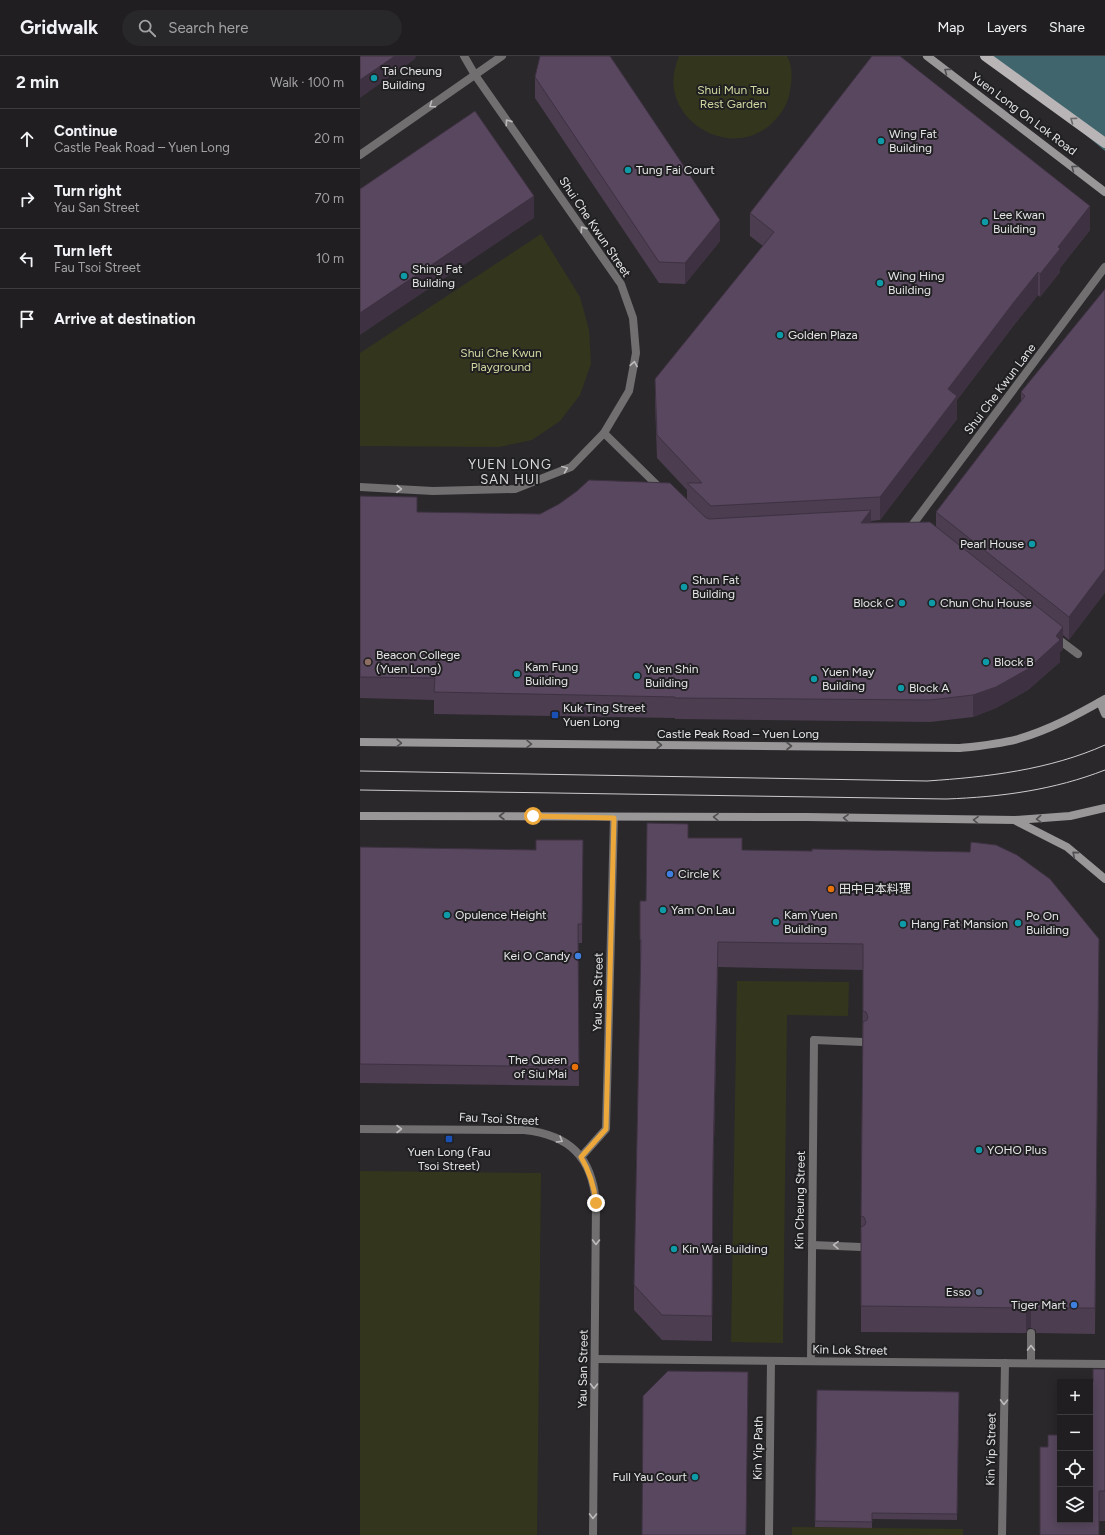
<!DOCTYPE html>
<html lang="en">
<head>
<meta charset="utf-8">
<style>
  :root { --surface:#201e20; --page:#282729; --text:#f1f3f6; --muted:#a2a2a5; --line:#3d3c3e }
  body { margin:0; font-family:Figtree,"Noto Sans TC",sans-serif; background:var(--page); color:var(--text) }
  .controls { position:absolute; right:12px; bottom:12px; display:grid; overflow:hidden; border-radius:0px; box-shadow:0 2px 10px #0003 }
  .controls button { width:36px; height:36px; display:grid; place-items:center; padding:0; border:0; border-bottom:1px solid var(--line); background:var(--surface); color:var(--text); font:20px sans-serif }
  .stop { position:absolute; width:12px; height:12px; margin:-9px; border:3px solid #eda83b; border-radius:50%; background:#fff }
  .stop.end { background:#eda83b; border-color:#fff; box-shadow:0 1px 4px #0008 }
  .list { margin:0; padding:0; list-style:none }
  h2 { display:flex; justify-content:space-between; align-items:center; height:52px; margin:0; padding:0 16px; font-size:17px }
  h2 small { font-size:13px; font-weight:400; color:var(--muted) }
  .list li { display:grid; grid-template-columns:26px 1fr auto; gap:12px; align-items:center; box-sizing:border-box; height:60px; padding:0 16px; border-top:1px solid var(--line) }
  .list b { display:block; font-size:15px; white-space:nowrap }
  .list p { margin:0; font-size:13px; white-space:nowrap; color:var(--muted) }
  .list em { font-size:13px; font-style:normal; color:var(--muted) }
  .icon { flex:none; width:22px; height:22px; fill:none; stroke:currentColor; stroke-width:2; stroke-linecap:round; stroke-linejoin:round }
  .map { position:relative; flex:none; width:745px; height:1479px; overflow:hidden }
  header { display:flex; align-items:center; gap:24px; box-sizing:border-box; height:56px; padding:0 20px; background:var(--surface); border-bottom:1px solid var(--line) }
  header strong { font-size:19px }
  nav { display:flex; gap:22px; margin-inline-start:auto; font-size:14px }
  .search { width:280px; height:36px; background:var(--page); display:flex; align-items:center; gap:10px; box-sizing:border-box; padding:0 14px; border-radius:22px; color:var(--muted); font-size:15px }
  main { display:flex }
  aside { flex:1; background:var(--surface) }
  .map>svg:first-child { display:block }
  .green { fill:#33361d }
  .water { fill:#41656d }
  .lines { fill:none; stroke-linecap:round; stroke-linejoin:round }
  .lane { stroke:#716f70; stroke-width:8 }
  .street { stroke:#716f70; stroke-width:8 }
  .secondary { stroke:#999798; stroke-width:8 }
  .primary { stroke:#b9b5b6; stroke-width:10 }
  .tram { stroke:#cdccce; stroke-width:1 }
  .wall { fill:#4c3d51 }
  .shaded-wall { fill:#3e3242 }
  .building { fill:#58475e; stroke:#3e3242 }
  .oneway { stroke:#504f51 }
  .oneway2 { stroke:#bdbcbd }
  .oneway3 { stroke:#6c6a6c }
  .route { stroke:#eda83b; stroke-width:5 }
  .culture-dot { fill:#0f9aa8; stroke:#201f21; stroke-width:1.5 }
  .education-dot { fill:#8d6e63; stroke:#201f21; stroke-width:1.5 }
  .transit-dot { fill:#1a4fb4; stroke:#201f21; stroke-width:1.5 }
  .shop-dot { fill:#3f7fe0; stroke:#201f21; stroke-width:1.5 }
  .food-dot { fill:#e8710a; stroke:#201f21; stroke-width:1.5 }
  .service-dot { fill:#5c6f8a; stroke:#201f21; stroke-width:1.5 }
  .labels { text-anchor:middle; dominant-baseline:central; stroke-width:4; stroke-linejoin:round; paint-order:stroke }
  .poi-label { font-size:12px; fill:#e6e5e7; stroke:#201f21; text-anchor:start }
  .park-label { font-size:12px; fill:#d1d7a0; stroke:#201f21 }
  .street-label { font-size:12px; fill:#e6e5e7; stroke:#201f21 }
  .neighbourhood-label { font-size:13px; letter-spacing:1px; fill:#dad9dc; stroke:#201f21 }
</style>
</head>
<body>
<header>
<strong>Gridwalk</strong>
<div class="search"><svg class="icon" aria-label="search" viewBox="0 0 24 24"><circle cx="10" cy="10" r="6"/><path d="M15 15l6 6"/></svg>Search here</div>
<nav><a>Map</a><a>Layers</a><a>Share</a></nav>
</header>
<main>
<aside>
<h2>2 min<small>Walk · 100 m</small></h2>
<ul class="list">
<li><svg class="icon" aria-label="ahead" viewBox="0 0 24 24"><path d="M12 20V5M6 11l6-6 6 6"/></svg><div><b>Continue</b><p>Castle Peak Road – Yuen Long</p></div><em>20 m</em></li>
<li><svg class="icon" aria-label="right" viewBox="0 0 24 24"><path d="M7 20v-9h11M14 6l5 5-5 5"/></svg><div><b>Turn right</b><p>Yau San Street</p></div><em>70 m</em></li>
<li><svg class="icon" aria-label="left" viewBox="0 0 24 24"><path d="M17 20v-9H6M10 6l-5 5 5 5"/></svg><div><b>Turn left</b><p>Fau Tsoi Street</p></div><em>10 m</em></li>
<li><svg class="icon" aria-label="arrive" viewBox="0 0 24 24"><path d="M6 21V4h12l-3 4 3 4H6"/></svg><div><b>Arrive at destination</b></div></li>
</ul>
</aside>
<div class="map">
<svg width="745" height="1479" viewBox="0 0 745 1479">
  <rect width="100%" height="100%" fill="#2a282b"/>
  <g class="green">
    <path d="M319 0H427C433 10 432 24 430 35 428 47 422 58 413 66 410 69 407 72 403 74 369 96 320 72 314 33 312 21 315 11 319 0Z"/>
    <polygon points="181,178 220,241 229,274 231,308 220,339 200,365 172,384 139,391 0,390 0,297"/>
    <polygon points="377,925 489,926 488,960 427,959 423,1287 371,1286"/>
    <polygon points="0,1115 181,1117 177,1479 0,1479"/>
    <polygon points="432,1471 603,1473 603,1479 432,1479"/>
  </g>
  <polygon class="water" points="631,0 745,0 745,95"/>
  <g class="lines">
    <g class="lane">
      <polyline points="454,984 503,986"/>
      <polyline points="452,1189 501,1191"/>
      <polyline points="671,1277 671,1307"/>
    </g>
    <g class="street">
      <polyline points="0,99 142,0"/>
      <polyline points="244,377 302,434"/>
      <polyline points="0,431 73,435 155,433 211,411 244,377 269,335 276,297 273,262 261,228 115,19 104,0"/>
      <polyline points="553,468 745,211"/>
      <polyline points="694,580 718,598"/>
      <path d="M0 1073 164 1074C210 1079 232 1101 236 1147L233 1479"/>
      <polyline points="221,1101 246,1073 254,761"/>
      <polyline points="235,1303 745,1308"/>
      <polyline points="451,1305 454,984"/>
      <polyline points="409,1479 411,1305"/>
      <polyline points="642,1479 645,1307"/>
    </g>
    <g class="secondary">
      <polyline points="567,0 745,136"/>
      <polyline points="740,646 745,658"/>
      <path d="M0 686 600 692C619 690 639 688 658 683 689 674 717 659 745 643"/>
      <polyline points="0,760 447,761 655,764 710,760 745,752"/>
      <polyline points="656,765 707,791 745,823"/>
    </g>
    <polyline class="primary" points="625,0 745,87"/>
    <g class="tram">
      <path d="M0 715 567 725C627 721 689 714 745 689"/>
      <path d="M0 734 586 743C641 741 694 734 745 714"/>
    </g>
  </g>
  <g class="wall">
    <polygon points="175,21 360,185 325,228 299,227 175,42"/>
    <polygon points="390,157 730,174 700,212 700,216 680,241 678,239 654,269 597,344 597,363 520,464 511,465 511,467 576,472 576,456 661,345 661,336 745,233 709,584 703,579 703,593 700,596 700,606 668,634 636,652 613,661 570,666 315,663 315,662 74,658 74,644 0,642 0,440 57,456 180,458 327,443 327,434 297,402 295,346 295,323 403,190 390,180"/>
    <polygon points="328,782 382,794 739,908 735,1278 676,1277 676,1274 671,1272 668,1272 666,1277 501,1276 501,1160 503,914 358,911 353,1130 352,1285 302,1284 274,1254 274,1229 281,910 280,910 280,845 286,845"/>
    <polygon points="223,784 222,887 218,887 219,1030 0,1027 0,791 176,794"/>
    <polygon points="745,1313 745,1465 739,1465 730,1464 733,1326"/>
    <polygon points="457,1334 599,1336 597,1464 512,1463 512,1472 455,1471"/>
  </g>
  <g class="shaded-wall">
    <polygon points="35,0 56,0 55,3 0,42 0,24"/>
    <polygon points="174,140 174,162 0,279 0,257"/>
    <polygon points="730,150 730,174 700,212 700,216 680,241 680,218 698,191"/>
    <polygon points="360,164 360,185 325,228 325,207"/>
    <polygon points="678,216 678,239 654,269 597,344 597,363 520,464 520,441 588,333 654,246"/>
    <polygon points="511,454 511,476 501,467"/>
    <polygon points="745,513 745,537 709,584 709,561"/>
    <polygon points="703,571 703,593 700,596 700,606 668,634 636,652 613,661 613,639 696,580"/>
    <polygon points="358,886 358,911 353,1130 352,1285 353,1105"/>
    <polygon points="671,1246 671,1272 668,1272 666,1277 666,1252 668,1247"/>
  </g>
  <g class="building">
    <polygon points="0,0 35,0 0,24"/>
    <polygon points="180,0 250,0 360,164 325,207 299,206 175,21"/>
    <polygon points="512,0 540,0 730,150 698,191 700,193 680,218 678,216 654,246 588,333 597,340 520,441 351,450 327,427 342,427 297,379 295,323 414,176 390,157"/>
    <polygon points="115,55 174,140 0,257 0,133"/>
    <polygon points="745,233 745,513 709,561 576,456 665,340 661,336"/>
    <polygon points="229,424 310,427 345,461 349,463 511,454 501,467 570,466 703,571 696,580 700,584 668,613 636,631 613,639 570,644 315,642 315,641 74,636 75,622 0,621 0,440 57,441 57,456 180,458 199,448 217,435"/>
    <polygon points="287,767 328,768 328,782 382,782 382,794 452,795 452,793 610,796 611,786 636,789 657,799 690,823 739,883 735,1252 676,1252 676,1249 671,1246 668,1247 666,1252 501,1250 501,1171 505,1169 506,1166 504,1161 501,1160 503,966 507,964 508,961 506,956 503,955 503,888 358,886 353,1105 352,1260 302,1259 274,1229 281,884 280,884 280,845 286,845"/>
    <polygon points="176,784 223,784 222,868 218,868 219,1011 0,1008 0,791 176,794"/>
    <polygon points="733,1313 745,1313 745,1435 739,1435 739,1479 680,1479 680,1391 688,1391 688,1379 700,1379 700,1464 730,1464 730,1326 733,1326"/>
    <polygon points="308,1315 388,1316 386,1479 282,1479 283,1340"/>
    <polygon points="457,1334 599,1336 597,1458 512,1457 512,1466 455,1465"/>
  </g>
  <defs><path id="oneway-chevron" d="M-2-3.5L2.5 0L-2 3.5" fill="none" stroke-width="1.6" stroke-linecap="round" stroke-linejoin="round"/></defs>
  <g class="oneway">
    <use href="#oneway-chevron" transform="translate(587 15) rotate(-143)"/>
    <use href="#oneway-chevron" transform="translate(714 112) rotate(-143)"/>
    <use href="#oneway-chevron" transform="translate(39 687) rotate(1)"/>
    <use href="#oneway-chevron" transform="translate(169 688) rotate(1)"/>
    <use href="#oneway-chevron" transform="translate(299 689)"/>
    <use href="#oneway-chevron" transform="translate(429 690)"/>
    <use href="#oneway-chevron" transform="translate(142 760) rotate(180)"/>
    <use href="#oneway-chevron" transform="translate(356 761) rotate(-179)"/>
    <use href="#oneway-chevron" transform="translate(486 762) rotate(-179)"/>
    <use href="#oneway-chevron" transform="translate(679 763) rotate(176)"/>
    <use href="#oneway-chevron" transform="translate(616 764) rotate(-179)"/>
    <use href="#oneway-chevron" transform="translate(715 798) rotate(-140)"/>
  </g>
  <g class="oneway2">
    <use href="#oneway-chevron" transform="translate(72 49) rotate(145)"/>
    <use href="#oneway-chevron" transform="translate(148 66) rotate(-125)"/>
    <use href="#oneway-chevron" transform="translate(223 173) rotate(-125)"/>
    <use href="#oneway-chevron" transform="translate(274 308) rotate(-80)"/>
    <use href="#oneway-chevron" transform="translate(205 413) rotate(-22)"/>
    <use href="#oneway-chevron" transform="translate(39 433) rotate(3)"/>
    <use href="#oneway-chevron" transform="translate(39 1073)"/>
    <use href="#oneway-chevron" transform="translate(200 1084) rotate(30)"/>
    <use href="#oneway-chevron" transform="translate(236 1186) rotate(91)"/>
    <use href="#oneway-chevron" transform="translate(476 1189) rotate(-179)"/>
    <use href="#oneway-chevron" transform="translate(671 1292) rotate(-90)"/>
    <use href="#oneway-chevron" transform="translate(234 1330) rotate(91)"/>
    <use href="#oneway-chevron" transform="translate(644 1346) rotate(91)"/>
    <use href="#oneway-chevron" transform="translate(233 1460) rotate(91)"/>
  </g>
  <use class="oneway3" href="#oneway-chevron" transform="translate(713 64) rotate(-144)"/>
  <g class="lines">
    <path class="route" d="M173 760 254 762 246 1073 221 1101C230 1116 234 1129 236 1147"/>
  </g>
  <g class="culture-dot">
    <circle cx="14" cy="22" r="4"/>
    <circle cx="521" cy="85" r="4"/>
    <circle cx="268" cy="114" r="4"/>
    <circle cx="625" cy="166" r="4"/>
    <circle cx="44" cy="220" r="4"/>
    <circle cx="520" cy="227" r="4"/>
    <circle cx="420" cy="279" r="4"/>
    <circle cx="672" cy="488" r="4"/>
    <circle cx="324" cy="531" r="4"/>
    <circle cx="542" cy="547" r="4"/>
    <circle cx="572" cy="547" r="4"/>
    <circle cx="626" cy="606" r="4"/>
    <circle cx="157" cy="618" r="4"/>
    <circle cx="277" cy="620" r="4"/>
    <circle cx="454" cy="623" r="4"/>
    <circle cx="541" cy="632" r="4"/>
    <circle cx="303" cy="854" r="4"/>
    <circle cx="87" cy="859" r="4"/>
    <circle cx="416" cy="866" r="4"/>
    <circle cx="658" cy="867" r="4"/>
    <circle cx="543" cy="868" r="4"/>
    <circle cx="619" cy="1094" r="4"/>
    <circle cx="314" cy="1193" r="4"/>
    <circle cx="335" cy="1421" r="4"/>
  </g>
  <circle class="education-dot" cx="8" cy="606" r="4"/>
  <g class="transit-dot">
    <rect x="191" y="655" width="8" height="8" rx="2"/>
    <rect x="85" y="1079" width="8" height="8" rx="2"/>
  </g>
  <g class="shop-dot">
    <circle cx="310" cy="818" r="4"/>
    <circle cx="218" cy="900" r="4"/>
    <circle cx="714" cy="1249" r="4"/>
  </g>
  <g class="food-dot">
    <circle cx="471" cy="833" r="4"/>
    <circle cx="215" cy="1011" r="4"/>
  </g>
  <circle class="service-dot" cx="619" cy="1236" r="4"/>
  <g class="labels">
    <g class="poi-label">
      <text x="22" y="15">Tai Cheung<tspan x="22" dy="14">Building</tspan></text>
      <text x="529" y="78">Wing Fat<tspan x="529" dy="14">Building</tspan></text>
      <text x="276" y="114">Tung Fai Court</text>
      <text x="633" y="159">Lee Kwan<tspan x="633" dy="14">Building</tspan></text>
      <text x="52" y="213">Shing Fat<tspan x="52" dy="14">Building</tspan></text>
      <text x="528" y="220">Wing Hing<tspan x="528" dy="14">Building</tspan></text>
      <text x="428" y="279">Golden Plaza</text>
      <text x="664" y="488" text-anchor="end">Pearl House</text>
      <text x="332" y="524">Shun Fat<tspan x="332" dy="14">Building</tspan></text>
      <text x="534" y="547" text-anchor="end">Block C</text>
      <text x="580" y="547">Chun Chu House</text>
      <text x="16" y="599">Beacon College<tspan x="16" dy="14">(Yuen Long)</tspan></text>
      <text x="634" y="606">Block B</text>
      <text x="165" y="611">Kam Fung<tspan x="165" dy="14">Building</tspan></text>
      <text x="285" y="613">Yuen Shin<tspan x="285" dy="14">Building</tspan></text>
      <text x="462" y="616">Yuen May<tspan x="462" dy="14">Building</tspan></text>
      <text x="549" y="632">Block A</text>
      <text x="203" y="652">Kuk Ting Street<tspan x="203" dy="14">Yuen Long</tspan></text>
      <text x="318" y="818">Circle K</text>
      <text x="479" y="833">田中日本料理</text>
      <text x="311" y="854">Yam On Lau</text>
      <text x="95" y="859">Opulence Height</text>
      <text x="424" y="859">Kam Yuen<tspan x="424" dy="14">Building</tspan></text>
      <text x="666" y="860">Po On<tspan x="666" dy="14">Building</tspan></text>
      <text x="551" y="868">Hang Fat Mansion</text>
      <text x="210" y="900" text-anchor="end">Kei O Candy</text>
      <text x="207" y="1004" text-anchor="end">The Queen<tspan x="207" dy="14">of Siu Mai</tspan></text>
      <text x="627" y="1094">YOHO Plus</text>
      <text x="89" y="1096" text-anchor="middle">Yuen Long (Fau<tspan x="89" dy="14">Tsoi Street)</tspan></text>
      <text x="322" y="1193">Kin Wai Building</text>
      <text x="611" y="1236" text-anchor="end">Esso</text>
      <text x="706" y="1249" text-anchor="end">Tiger Mart</text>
      <text x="327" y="1421" text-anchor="end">Full Yau Court</text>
    </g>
    <g class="park-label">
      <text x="373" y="34">Shui Mun Tau<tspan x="373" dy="14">Rest Garden</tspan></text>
      <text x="141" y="297">Shui Che Kwun<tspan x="141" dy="14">Playground</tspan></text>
    </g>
    <g class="street-label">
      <text transform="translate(664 58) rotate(37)">Yuen Long On Lok Road</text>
      <text transform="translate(235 171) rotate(56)">Shui Che Kwun Street</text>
      <text transform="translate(640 333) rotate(-53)">Shui Che Kwun Lane</text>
      <text x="378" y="678">Castle Peak Road – Yuen Long</text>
      <text transform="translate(238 936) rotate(-89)">Yau San Street</text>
      <text transform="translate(139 1063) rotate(3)">Fau Tsoi Street</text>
      <text transform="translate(440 1144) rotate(-89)">Kin Cheung Street</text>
      <text transform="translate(490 1294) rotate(1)">Kin Lok Street</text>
      <text transform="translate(223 1313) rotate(-89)">Yau San Street</text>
      <text transform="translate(398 1392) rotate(-89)">Kin Yip Path</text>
      <text transform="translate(631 1393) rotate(-89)">Kin Yip Street</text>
    </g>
    <g class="neighbourhood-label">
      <text x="150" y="408">YUEN LONG<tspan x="150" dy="15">SAN HUI</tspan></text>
    </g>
  </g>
</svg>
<div class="controls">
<button>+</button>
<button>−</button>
<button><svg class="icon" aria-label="locate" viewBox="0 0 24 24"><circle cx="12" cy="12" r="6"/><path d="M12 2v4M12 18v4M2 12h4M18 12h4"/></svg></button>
<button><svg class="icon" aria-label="layers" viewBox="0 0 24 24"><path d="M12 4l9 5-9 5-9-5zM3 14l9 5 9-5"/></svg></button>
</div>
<div class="stop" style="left:173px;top:760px"></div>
<div class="stop end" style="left:236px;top:1147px"></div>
</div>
</main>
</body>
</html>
